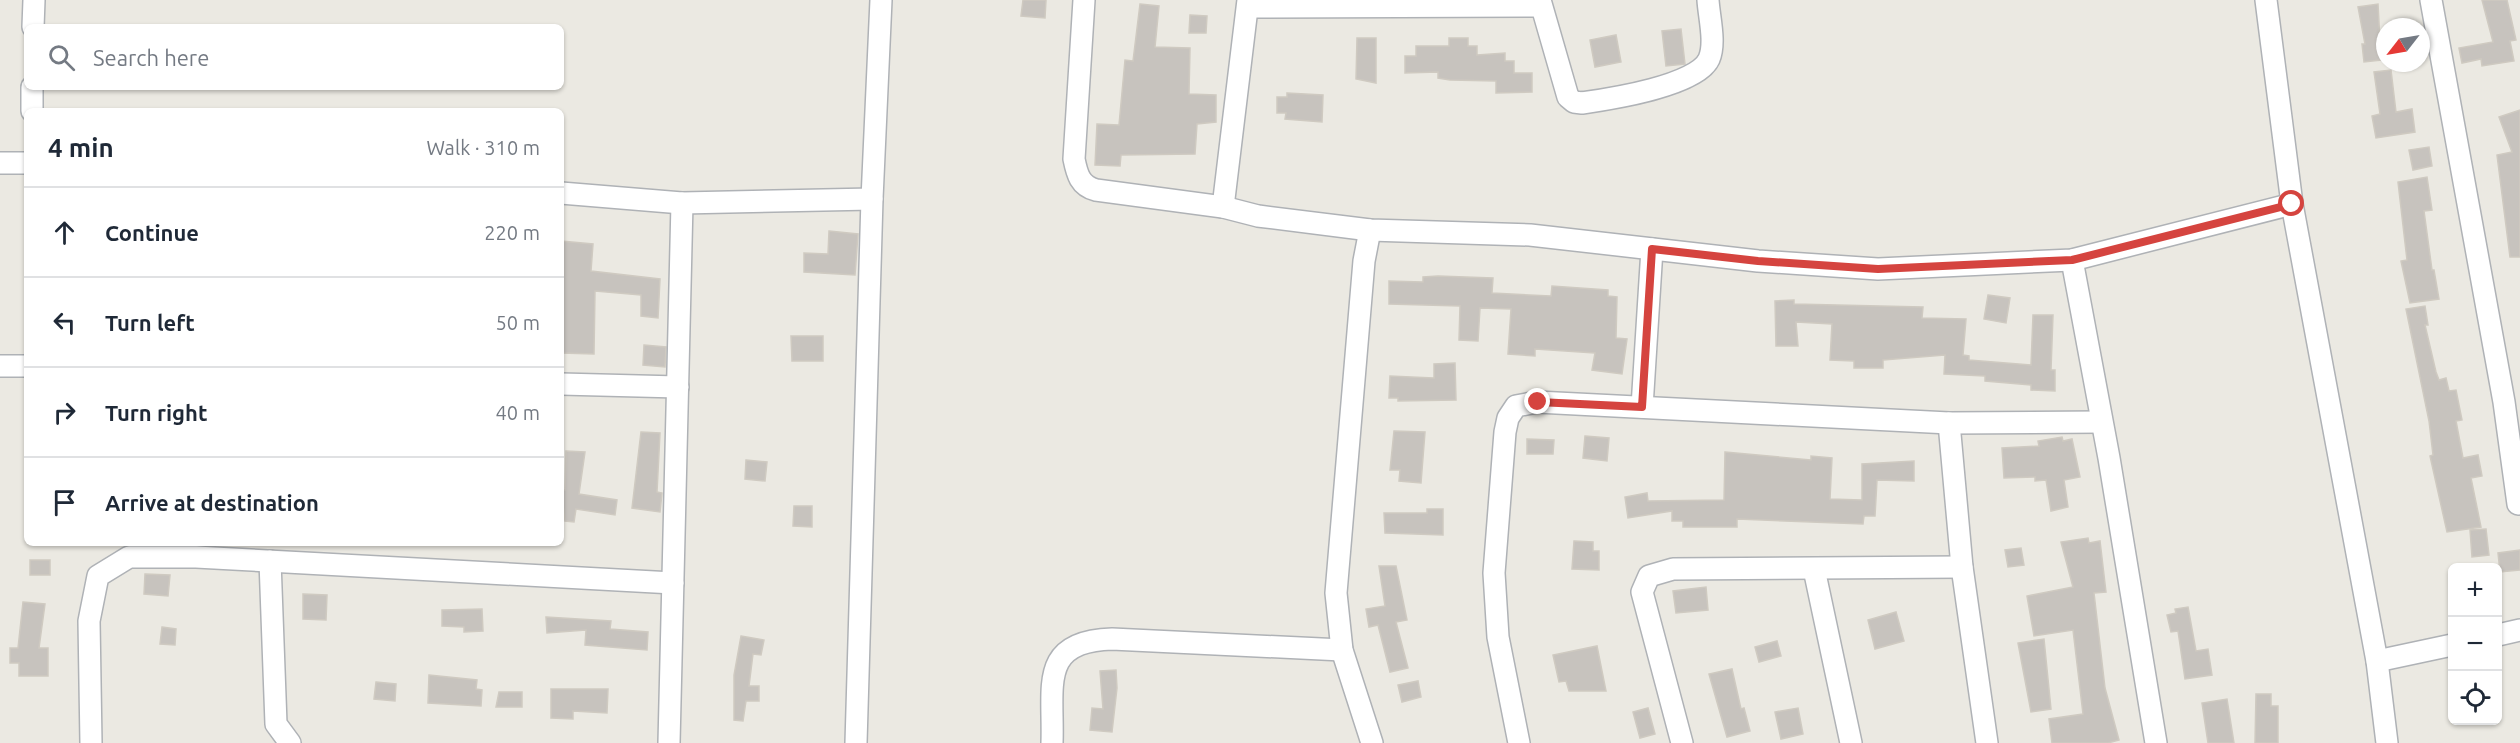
<!DOCTYPE html>
<html lang="en">
<head>
<meta charset="utf-8">
<style>
  :root { --surface:#fff; --page:#f6f6f7; --text:#1f2937; --muted:#747a83; --line:#e0e1e3 }
  body { margin:0; font-family:Ubuntu,sans-serif; background:var(--page); color:var(--text) }
  .controls { position:absolute; right:18px; bottom:18px; display:grid; overflow:hidden; border-radius:9px; box-shadow:0 2px 4px #0004 }
  .controls button { width:54px; height:54px; display:grid; place-items:center; padding:0; border:0; border-bottom:2px solid var(--line); background:var(--surface); color:var(--text); font:30px sans-serif }
  .compass { position:absolute; left:2376px; top:18px; width:54px; height:54px; border-radius:50%; background:var(--surface); box-shadow:0 2px 4px #0004; rotate:239deg }
  .stop { position:absolute; width:18px; height:18px; margin:-14px; border:4px solid #d5443f; border-radius:50%; background:#fff }
  .stop.end { background:#d5443f; border-color:#fff; box-shadow:0 2px 6px #0008 }
  .list { margin:0; padding:0; list-style:none }
  h2 { display:flex; justify-content:space-between; align-items:center; height:78px; margin:0; padding:0 24px; font-size:26px }
  h2 small { font-size:20px; font-weight:400; color:var(--muted) }
  .list li { display:grid; grid-template-columns:39px 1fr auto; gap:18px; align-items:center; box-sizing:border-box; height:90px; padding:0 24px; border-top:2px solid var(--line) }
  .list b { display:block; font-size:22px; white-space:nowrap }
  .list em { font-size:20px; font-style:normal; color:var(--muted) }
  .icon { flex:none; width:33px; height:33px; fill:none; stroke:currentColor; stroke-width:2; stroke-linecap:round; stroke-linejoin:round }
  .map { position:relative; flex:none; width:2520px; height:743px; overflow:hidden }
  .search { position:absolute; background:var(--surface); box-shadow:0 2px 4px #0004; left:24px; top:24px; width:540px; height:66px; display:flex; align-items:center; gap:15px; box-sizing:border-box; padding:0 21px; border-radius:9px; color:var(--muted); font-size:22px }
  .panel { position:absolute; background:var(--surface); box-shadow:0 2px 4px #0004; left:24px; top:108px; width:540px; height:438px; border-radius:9px }
  .map>svg:first-child { display:block }
  .building { fill:#c7c3be; stroke:#cfcac1; stroke-width:1.5 }
  .lines { fill:none; stroke-linecap:round; stroke-linejoin:round }
  .minor-casing { stroke:#afb2b6; stroke-width:24 }
  .minor { stroke:#fff; stroke-width:21 }
  .route { stroke:#d5443f; stroke-width:8 }
</style>
</head>
<body>
<div class="map">
<svg width="2520" height="743" viewBox="0 0 2520 743">
  <rect width="100%" height="100%" fill="#ebe9e2"/>
  <g class="building">
    <polygon points="1023,0 1046,0 1045,18 1021,16"/>
    <polygon points="2482,0 2507,0 2516,40 2510,41 2514,61 2482,66 2481,59 2462,63 2459,48 2493,42"/>
    <polygon points="1140,4 1159,6 1155,47 1190,48 1189,94 1216,95 1216,122 1197,124 1195,154 1121,155 1120,166 1095,165 1097,124 1119,125 1125,60 1133,61"/>
    <polygon points="2378,4 2381,60 2364,62 2362,44 2365,44 2358,7"/>
    <polygon points="1190,15 1207,16 1206,33 1189,33"/>
    <polygon points="1681,29 1685,64 1666,66 1662,31"/>
    <polygon points="1616,35 1621,62 1595,67 1590,40"/>
    <polygon points="1357,38 1376,38 1376,83 1356,79"/>
    <polygon points="1449,38 1468,38 1468,46 1477,46 1477,55 1505,53 1505,61 1514,61 1514,73 1532,73 1532,92 1496,93 1496,81 1450,80 1438,78 1438,72 1405,73 1405,56 1416,56 1416,46 1449,46"/>
    <polygon points="2391,70 2396,112 2412,109 2415,132 2376,138 2372,116 2380,114 2374,72"/>
    <polygon points="1287,93 1323,95 1322,122 1285,119 1286,113 1277,113 1277,97 1287,97"/>
    <polygon points="2520,110 2520,257 2510,257 2497,155 2512,152 2499,117"/>
    <polygon points="2429,147 2432,166 2413,170 2409,150"/>
    <polygon points="2427,177 2432,210 2424,211 2432,270 2434,270 2439,299 2410,303 2401,261 2407,260 2398,182"/>
    <polygon points="829,231 858,234 855,275 804,272 804,253 828,254"/>
    <polygon points="561,241 593,244 591,271 660,279 658,318 641,316 641,295 595,291 594,354 561,353"/>
    <polygon points="1438,276 1493,278 1492,293 1551,296 1552,286 1608,290 1608,296 1617,297 1616,338 1627,339 1622,374 1592,370 1595,353 1535,349 1535,356 1508,354 1511,309 1480,308 1478,341 1459,340 1460,306 1389,304 1389,281 1423,282 1423,277"/>
    <polygon points="1988,295 2010,298 2006,323 1984,319"/>
    <polygon points="1794,300 1794,304 1923,307 1922,318 1966,319 1963,355 1969,356 1969,360 2031,365 2033,315 2053,315 2051,370 2055,370 2055,391 2031,390 2031,385 1985,381 1985,376 1944,374 1945,355 1883,360 1883,368 1854,368 1854,361 1830,360 1832,324 1796,322 1798,346 1776,346 1775,301"/>
    <polygon points="2425,306 2428,325 2425,325 2436,372 2439,380 2446,378 2449,391 2456,390 2462,420 2456,421 2463,458 2478,455 2482,476 2471,478 2481,527 2447,532 2430,456 2433,455 2429,421 2406,309"/>
    <polygon points="791,336 823,336 823,361 792,361"/>
    <polygon points="644,345 666,347 665,367 643,365"/>
    <polygon points="1455,363 1456,400 1398,401 1398,398 1389,398 1390,376 1434,378 1434,364"/>
    <polygon points="1394,431 1425,432 1421,483 1399,481 1400,470 1390,470"/>
    <polygon points="641,432 660,433 657,492 662,493 660,512 632,508"/>
    <polygon points="1585,436 1609,438 1607,461 1583,458"/>
    <polygon points="2062,437 2063,441 2072,439 2080,477 2064,480 2068,507 2051,511 2046,480 2035,481 2035,477 2004,478 2002,448 2039,446 2038,441"/>
    <polygon points="1527,439 1554,440 1553,454 1527,454"/>
    <polygon points="566,451 585,452 579,494 617,500 615,515 576,509 574,522 565,521 561,490 565,490"/>
    <polygon points="1725,452 1811,460 1811,456 1832,458 1830,499 1862,500 1862,464 1914,461 1914,481 1877,480 1875,516 1864,516 1863,524 1737,519 1737,527 1683,527 1683,521 1672,521 1672,511 1628,518 1625,497 1647,493 1648,501 1724,500"/>
    <polygon points="746,460 767,462 765,481 745,479"/>
    <polygon points="794,506 812,506 812,527 793,526"/>
    <polygon points="1427,509 1443,509 1443,535 1385,533 1384,513 1427,513"/>
    <polygon points="2486,529 2489,555 2472,557 2470,530"/>
    <polygon points="2088,538 2089,543 2100,541 2106,592 2094,593 2105,688 2119,740 2108,743 2052,743 2049,719 2083,714 2073,630 2034,636 2027,596 2073,587 2061,542"/>
    <polygon points="1574,541 1593,542 1593,551 1599,551 1599,570 1572,569"/>
    <polygon points="2021,548 2024,565 2008,567 2005,550"/>
    <polygon points="2520,550 2520,570 2500,572 2498,553"/>
    <rect x="30" y="560" width="20" height="15"/>
    <polygon points="1379,566 1396,566 1407,620 1396,622 1408,668 1390,672 1378,625 1369,627 1366,609 1385,606"/>
    <polygon points="145,574 170,575 168,596 144,594"/>
    <polygon points="1706,587 1708,610 1676,613 1673,591"/>
    <polygon points="303,594 327,595 326,620 303,619"/>
    <polygon points="23,602 45,604 39,648 48,648 48,676 19,676 19,663 10,663 10,648 18,648"/>
    <polygon points="2188,607 2196,651 2208,649 2212,675 2185,679 2178,631 2171,632 2167,615 2176,613 2175,609"/>
    <polygon points="482,609 483,631 464,632 464,627 442,626 442,610"/>
    <polygon points="1896,612 1904,641 1875,649 1868,620"/>
    <polygon points="546,617 611,621 610,629 648,632 647,650 585,645 586,630 547,633"/>
    <polygon points="162,627 176,629 175,645 160,644"/>
    <polygon points="741,636 764,640 761,655 753,654 749,686 759,686 759,701 746,701 743,721 734,720 734,675"/>
    <polygon points="2044,639 2051,709 2031,712 2018,643"/>
    <polygon points="1777,641 1781,656 1759,662 1755,647"/>
    <polygon points="1597,646 1606,691 1569,691 1566,681 1559,682 1553,655"/>
    <polygon points="1732,669 1741,709 1744,708 1750,731 1727,737 1709,674"/>
    <polygon points="1116,670 1117,688 1112,732 1090,730 1092,708 1103,709 1100,671"/>
    <polygon points="429,675 477,680 476,689 482,690 481,706 428,703"/>
    <polygon points="1418,681 1421,697 1402,702 1398,685"/>
    <polygon points="376,682 396,684 395,701 374,699"/>
    <polygon points="551,689 608,689 607,713 573,711 573,719 551,718"/>
    <polygon points="499,692 522,692 522,707 496,707"/>
    <polygon points="2256,694 2271,694 2271,706 2278,706 2278,743 2255,743"/>
    <polygon points="2227,699 2234,743 2208,743 2202,703"/>
    <polygon points="1648,708 1655,734 1640,738 1633,712"/>
    <polygon points="1798,708 1803,734 1781,739 1775,712"/>
  </g>
  <g class="lines">
    <g class="minor-casing">
      <g id="minor">
        <path d="M1084 0 1074 159C1077 174 1080 186 1096 190L1223 207 1258 216 1370 230 1530 235 1758 261 1878 269 2072 260 2292 204"/>
        <path d="M1540 0 1568 97 1574 102 1582 103C1610 99 1697 86 1709 59 1716 43 1709 17 1708 0"/>
        <polyline points="2266,0 2292,204 2377,661 2387,743"/>
        <polyline points="2431,0 2504,402 2518,504"/>
        <polyline points="1248,7 1540,6"/>
        <polyline points="33,27 34,0"/>
        <polyline points="32,111 32,87"/>
        <polyline points="0,163 27,163"/>
        <polyline points="561,193 682,203 872,199"/>
        <polyline points="1223,207 1248,0"/>
        <polyline points="1370,230 1364,261 1336,593 1342,650 1372,743"/>
        <polyline points="2072,260 2109,458 2156,743"/>
        <polyline points="0,366 27,366"/>
        <polyline points="561,384 678,387"/>
        <polyline points="1642,407 1652,249"/>
        <polyline points="1949,423 1962,567 1987,743"/>
        <polyline points="270,561 276,724 290,743"/>
        <polyline points="1814,569 1851,743"/>
        <polyline points="2498,635 2520,630"/>
        <polyline points="2377,661 2452,645"/>
        <polyline points="91,743 89,621 98,576 129,557 196,557 673,583"/>
        <polyline points="669,743 682,203"/>
        <polyline points="856,743 872,199 881,0"/>
        <path d="M1052 743C1054 687 1038 641 1112 639L1342 650"/>
        <polyline points="1519,743 1498,637 1494,573 1505,432 1508,418 1516,406 1537,402 1949,423 2101,422"/>
        <polyline points="1682,743 1642,592 1649,576 1673,569 1962,567"/>
      </g>
    </g>
    <use href="#minor" class="minor"/>
  </g>
  <g class="lines">
    <polyline class="route" points="1538,402 1642,407 1652,249 1758,261 1878,269 2072,260 2292,204"/>
  </g>
</svg>
<div class="controls">
<button>+</button>
<button>−</button>
<button><svg class="icon" aria-label="locate" viewBox="0 0 24 24"><circle cx="12" cy="12" r="6"/><path d="M12 2v4M12 18v4M2 12h4M18 12h4"/></svg></button>
</div>
<svg class="compass" viewBox="-18 -18 36 36"><path d="M0-13l5 13h-10z" fill="#e53935"/><path d="M0 13l5-13h-10z" fill="#747a83"/></svg>
<div class="stop" style="left:2292px;top:204px"></div>
<div class="stop end" style="left:1538px;top:402px"></div>
<div class="search"><svg class="icon" aria-label="search" viewBox="0 0 24 24"><circle cx="10" cy="10" r="6"/><path d="M15 15l6 6"/></svg>Search here</div>
<section class="panel">
<h2>4 min<small>Walk · 310 m</small></h2>
<ul class="list">
<li><svg class="icon" aria-label="ahead" viewBox="0 0 24 24"><path d="M12 20V5M6 11l6-6 6 6"/></svg><div><b>Continue</b></div><em>220 m</em></li>
<li><svg class="icon" aria-label="left" viewBox="0 0 24 24"><path d="M17 20v-9H6M10 6l-5 5 5 5"/></svg><div><b>Turn left</b></div><em>50 m</em></li>
<li><svg class="icon" aria-label="right" viewBox="0 0 24 24"><path d="M7 20v-9h11M14 6l5 5-5 5"/></svg><div><b>Turn right</b></div><em>40 m</em></li>
<li><svg class="icon" aria-label="arrive" viewBox="0 0 24 24"><path d="M6 21V4h12l-3 4 3 4H6"/></svg><div><b>Arrive at destination</b></div></li>
</ul>
</section>
</div>
</body>
</html>
